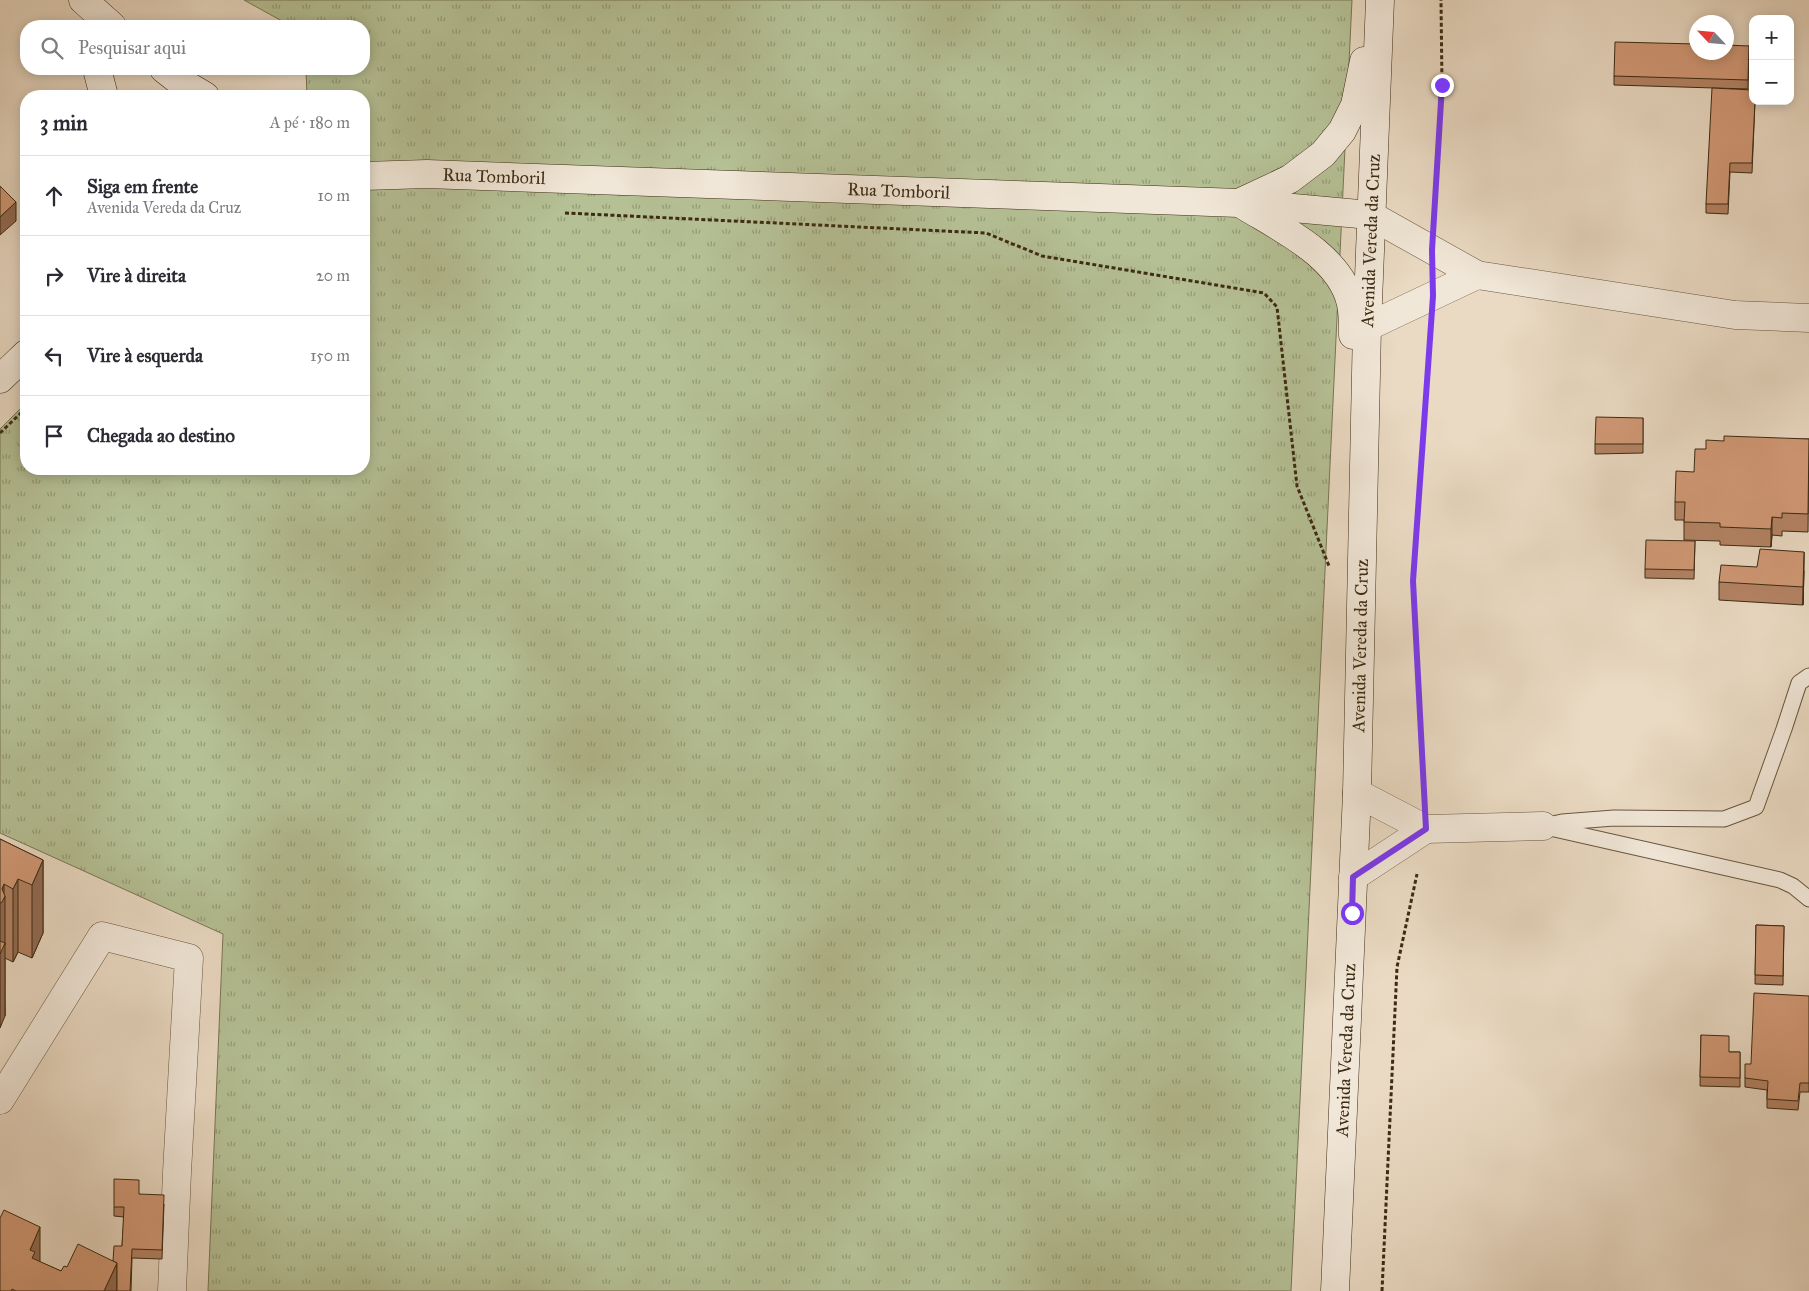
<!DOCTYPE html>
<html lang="pt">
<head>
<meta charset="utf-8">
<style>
  :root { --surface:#fff; --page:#f2f2f3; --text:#2b2b33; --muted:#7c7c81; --line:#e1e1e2 }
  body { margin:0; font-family:"IM FELL Great Primer",serif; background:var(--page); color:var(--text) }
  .controls { position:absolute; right:15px; top:15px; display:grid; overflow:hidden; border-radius:10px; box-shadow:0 2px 12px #0003 }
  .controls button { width:45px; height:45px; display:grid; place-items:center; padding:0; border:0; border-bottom:1px solid var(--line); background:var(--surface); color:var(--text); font:25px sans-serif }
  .compass { position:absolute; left:1689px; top:15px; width:45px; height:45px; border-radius:50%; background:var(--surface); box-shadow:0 2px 12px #0003; rotate:296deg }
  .stop { position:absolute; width:15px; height:15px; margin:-11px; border:4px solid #7c3aed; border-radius:50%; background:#fff }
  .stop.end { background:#7c3aed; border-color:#fff; box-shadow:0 1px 5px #0008 }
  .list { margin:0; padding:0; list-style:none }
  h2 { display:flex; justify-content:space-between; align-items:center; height:65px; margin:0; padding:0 20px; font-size:21px }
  h2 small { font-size:16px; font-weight:400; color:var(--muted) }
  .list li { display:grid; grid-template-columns:32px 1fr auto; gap:15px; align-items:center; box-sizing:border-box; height:80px; padding:0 20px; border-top:1px solid var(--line) }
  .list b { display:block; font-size:19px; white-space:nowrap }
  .list p { margin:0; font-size:16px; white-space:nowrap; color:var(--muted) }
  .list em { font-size:16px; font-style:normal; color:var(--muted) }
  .icon { flex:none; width:28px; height:28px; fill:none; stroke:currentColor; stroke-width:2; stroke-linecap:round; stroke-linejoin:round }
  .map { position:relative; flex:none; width:1809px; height:1291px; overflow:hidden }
  .search { position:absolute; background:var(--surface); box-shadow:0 2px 12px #0003; left:20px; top:20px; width:350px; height:55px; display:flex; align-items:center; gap:12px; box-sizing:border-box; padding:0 18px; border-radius:20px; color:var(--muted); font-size:19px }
  .panel { position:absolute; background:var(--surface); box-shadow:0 2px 12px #0003; left:20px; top:90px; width:350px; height:385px; border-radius:20px }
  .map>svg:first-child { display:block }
  .grass { fill:url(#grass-tufts); stroke:#797654 }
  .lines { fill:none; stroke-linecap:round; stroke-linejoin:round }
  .lane-casing { stroke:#68573f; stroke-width:17 }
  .street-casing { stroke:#68573f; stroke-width:29 }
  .secondary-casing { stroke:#3d2b13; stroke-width:29 }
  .path { stroke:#3d2b13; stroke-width:3; stroke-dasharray:4 2.5; stroke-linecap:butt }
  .lane { stroke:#f1e7d8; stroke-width:15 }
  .street { stroke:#f1e7d8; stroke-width:28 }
  .secondary { stroke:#f1e7d8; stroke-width:28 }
  .wall { fill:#b48465; stroke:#3d2b13 }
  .shaded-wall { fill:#926b53; stroke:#3d2b13 }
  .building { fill:#d19976; stroke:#3d2b13 }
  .route { stroke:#7c3aed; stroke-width:6 }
  .labels { text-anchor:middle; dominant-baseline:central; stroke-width:4.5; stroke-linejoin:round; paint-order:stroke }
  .street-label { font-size:18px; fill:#3d2b13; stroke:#f1e7d8 }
</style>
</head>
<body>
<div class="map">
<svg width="1809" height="1291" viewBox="0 0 1809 1291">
  <defs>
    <pattern id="grass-tufts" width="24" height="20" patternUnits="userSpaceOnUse" patternTransform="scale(1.25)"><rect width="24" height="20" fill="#b5c095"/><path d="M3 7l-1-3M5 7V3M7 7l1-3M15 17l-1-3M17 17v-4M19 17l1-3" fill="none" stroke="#949c78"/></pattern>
  </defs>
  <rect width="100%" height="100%" fill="#eadac3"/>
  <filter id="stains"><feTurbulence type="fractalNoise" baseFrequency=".004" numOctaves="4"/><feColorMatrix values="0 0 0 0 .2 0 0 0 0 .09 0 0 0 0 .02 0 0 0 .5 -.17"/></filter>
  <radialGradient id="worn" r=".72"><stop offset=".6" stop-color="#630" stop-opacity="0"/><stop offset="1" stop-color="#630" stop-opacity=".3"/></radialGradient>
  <polygon class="grass" points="244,0 1352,0 1291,1291 208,1291 223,934 0,833 0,429 26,403 26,469 364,469 364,96 307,96 306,69 364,69 364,26 291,26"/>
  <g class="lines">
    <g class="lane-casing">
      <g id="lane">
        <polyline points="1543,826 1562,822 1614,818 1724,819 1756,807 1784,729 1799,683 1809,676"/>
        <polyline points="1550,828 1780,880 1793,886 1809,899"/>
      </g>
    </g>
    <g class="street-casing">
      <g id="street">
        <polyline points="1370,215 1477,275 1735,315 1809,318"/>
        <polyline points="1367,327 1477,275"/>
        <polyline points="1357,793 1426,829 1543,826"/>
        <polyline points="1353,877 1426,829"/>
        <polyline points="0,1100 102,936 189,958 177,1172 172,1291"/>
      </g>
    </g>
    <g class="secondary-casing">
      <g id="secondary">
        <polyline points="83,0 112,26"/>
        <polyline points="97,69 104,96"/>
        <polyline points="164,69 178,80 205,96"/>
        <path id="s1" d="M364 176 427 174 1239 203 1370 215"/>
        <polyline points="1241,202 1290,179 1323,154 1342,131 1355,105 1364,61"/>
        <path d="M1243 205C1280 228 1341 256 1351 304 1353 314 1353 325 1353 335"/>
        <polyline points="0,379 26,354"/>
        <path id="s2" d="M1335 1291 1357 793 1367 327 1380 0"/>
      </g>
    </g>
    <g class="path">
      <polyline points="565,213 986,233 1042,256 1264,293 1277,307 1297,486 1329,566"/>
      <polyline points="1434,215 1442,85 1441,0"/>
      <polyline points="0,433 26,408"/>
      <polyline points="1424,794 1413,581 1430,331"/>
      <polyline points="1382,1291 1397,967 1417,874"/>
    </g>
    <use href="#lane" class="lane"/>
    <use href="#street" class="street"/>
    <use href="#secondary" class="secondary"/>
  </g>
  <g class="wall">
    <polygon points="1749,46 1748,89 1614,85 1614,76"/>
    <polygon points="1755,101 1752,173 1730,172 1728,214 1706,213 1706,204"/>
    <polygon points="1643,418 1643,453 1595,454 1595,444"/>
    <polygon points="1809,439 1808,532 1782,531 1782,536 1772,535 1771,547 1720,545 1720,541 1684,540 1684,520 1675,520 1675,502 1694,472 1706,449 1724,441"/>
    <polygon points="1695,541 1694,579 1645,578 1645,569"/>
    <polygon points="1804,571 1803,605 1719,600 1719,582"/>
    <polygon points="0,839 43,860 43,933 32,958 18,952 13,962 5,958 5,1016"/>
    <polygon points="1756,925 1784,926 1783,985 1755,984"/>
    <polygon points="1809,996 1809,1092 1800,1092 1798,1110 1767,1108 1767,1090 1745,1087 1745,1078 1751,1064"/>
    <polygon points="1701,1035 1729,1052 1740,1052 1740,1087 1700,1086"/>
    <polygon points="139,1194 164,1204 162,1259 132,1258 131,1291 0,1291 40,1262 61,1271 67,1267 113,1261 122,1246 124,1217 114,1216 114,1207"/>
  </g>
  <g class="shaded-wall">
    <polygon points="16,202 16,221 0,235 0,217"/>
    <polygon points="1772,517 1772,535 1771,547 1771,529"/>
    <polygon points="1804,552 1804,571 1803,605 1803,587"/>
    <polygon points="43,860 43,933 32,958 32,885"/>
    <polygon points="18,879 18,952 13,962 13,889"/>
    <polygon points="4,884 4,899 5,896 5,945 5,943 5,1016 0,1028 0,903 2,889"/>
    <polygon points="40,1227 40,1291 30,1250"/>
    <polygon points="117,1263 117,1291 104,1291"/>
  </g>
  <g class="building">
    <polygon points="1615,42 1696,44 1696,52 1726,52 1726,45 1749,46 1748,80 1614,76"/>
    <polygon points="1712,88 1753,90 1753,101 1755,101 1752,163 1730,163 1728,204 1706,204"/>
    <polygon points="0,186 16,202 0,217"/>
    <polygon points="1596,417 1643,418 1643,444 1595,444"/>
    <polygon points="1724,436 1809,439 1808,514 1782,513 1782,518 1772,517 1771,529 1720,527 1720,523 1684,522 1685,502 1675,502 1676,471 1694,472 1695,449 1706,449 1706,440 1724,441"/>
    <polygon points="1646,540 1695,541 1694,570 1645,569"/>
    <polygon points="1760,549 1804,552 1803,587 1719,582 1721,565 1757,567"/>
    <polygon points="0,839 43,860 32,885 18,879 13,889 4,884 2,889 5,896 2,902 0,903"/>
    <polygon points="1756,925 1784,926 1783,976 1755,975"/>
    <polygon points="0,941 5,943 0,954"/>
    <polygon points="1754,993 1809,996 1809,1083 1800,1083 1798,1101 1767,1099 1768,1081 1745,1078 1745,1064 1751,1064"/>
    <polygon points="1701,1035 1729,1036 1729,1052 1740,1052 1740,1078 1700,1077"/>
    <polygon points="114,1179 139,1180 139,1194 164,1195 162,1250 132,1249 130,1291 117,1291 117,1263 113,1261 114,1246 122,1246 124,1207 114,1207"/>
    <polygon points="4,1210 40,1227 30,1250 35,1252 32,1258 61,1271 64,1266 67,1267 78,1244 117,1263 104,1291 16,1291 12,1289 11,1291 0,1291 0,1218"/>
  </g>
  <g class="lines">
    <polyline class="route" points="1352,913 1353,877 1426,829 1413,581 1433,296 1432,250 1442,85"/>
  </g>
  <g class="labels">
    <g class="street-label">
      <text stroke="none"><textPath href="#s1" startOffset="130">Rua Tomboril</textPath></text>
      <text stroke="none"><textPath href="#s1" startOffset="535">Rua Tomboril</textPath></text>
      <text stroke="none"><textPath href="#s2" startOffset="1051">Avenida Vereda da Cruz</textPath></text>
      <text stroke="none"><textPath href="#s2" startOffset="646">Avenida Vereda da Cruz</textPath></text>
      <text stroke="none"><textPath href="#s2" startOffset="241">Avenida Vereda da Cruz</textPath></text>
    </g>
  </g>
  <rect width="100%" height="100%" filter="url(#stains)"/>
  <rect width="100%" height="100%" fill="url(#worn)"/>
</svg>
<div class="controls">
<button>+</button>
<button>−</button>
</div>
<svg class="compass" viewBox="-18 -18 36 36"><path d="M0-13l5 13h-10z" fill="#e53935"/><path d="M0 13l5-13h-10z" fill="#7c7c81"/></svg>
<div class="stop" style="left:1352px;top:913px"></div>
<div class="stop end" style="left:1442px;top:85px"></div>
<div class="search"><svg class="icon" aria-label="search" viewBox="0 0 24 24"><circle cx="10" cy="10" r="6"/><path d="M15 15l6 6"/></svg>Pesquisar aqui</div>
<section class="panel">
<h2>3 min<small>A pé · 180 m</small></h2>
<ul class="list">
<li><svg class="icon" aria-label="ahead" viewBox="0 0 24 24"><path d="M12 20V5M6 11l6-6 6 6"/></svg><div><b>Siga em frente</b><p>Avenida Vereda da Cruz</p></div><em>10 m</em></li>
<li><svg class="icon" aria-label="right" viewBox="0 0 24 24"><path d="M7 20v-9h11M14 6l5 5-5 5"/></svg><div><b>Vire à direita</b></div><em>20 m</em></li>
<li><svg class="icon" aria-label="left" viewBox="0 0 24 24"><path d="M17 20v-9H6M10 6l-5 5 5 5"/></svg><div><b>Vire à esquerda</b></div><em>150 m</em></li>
<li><svg class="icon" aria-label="arrive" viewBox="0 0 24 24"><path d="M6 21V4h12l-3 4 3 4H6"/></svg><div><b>Chegada ao destino</b></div></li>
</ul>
</section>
</div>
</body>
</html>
